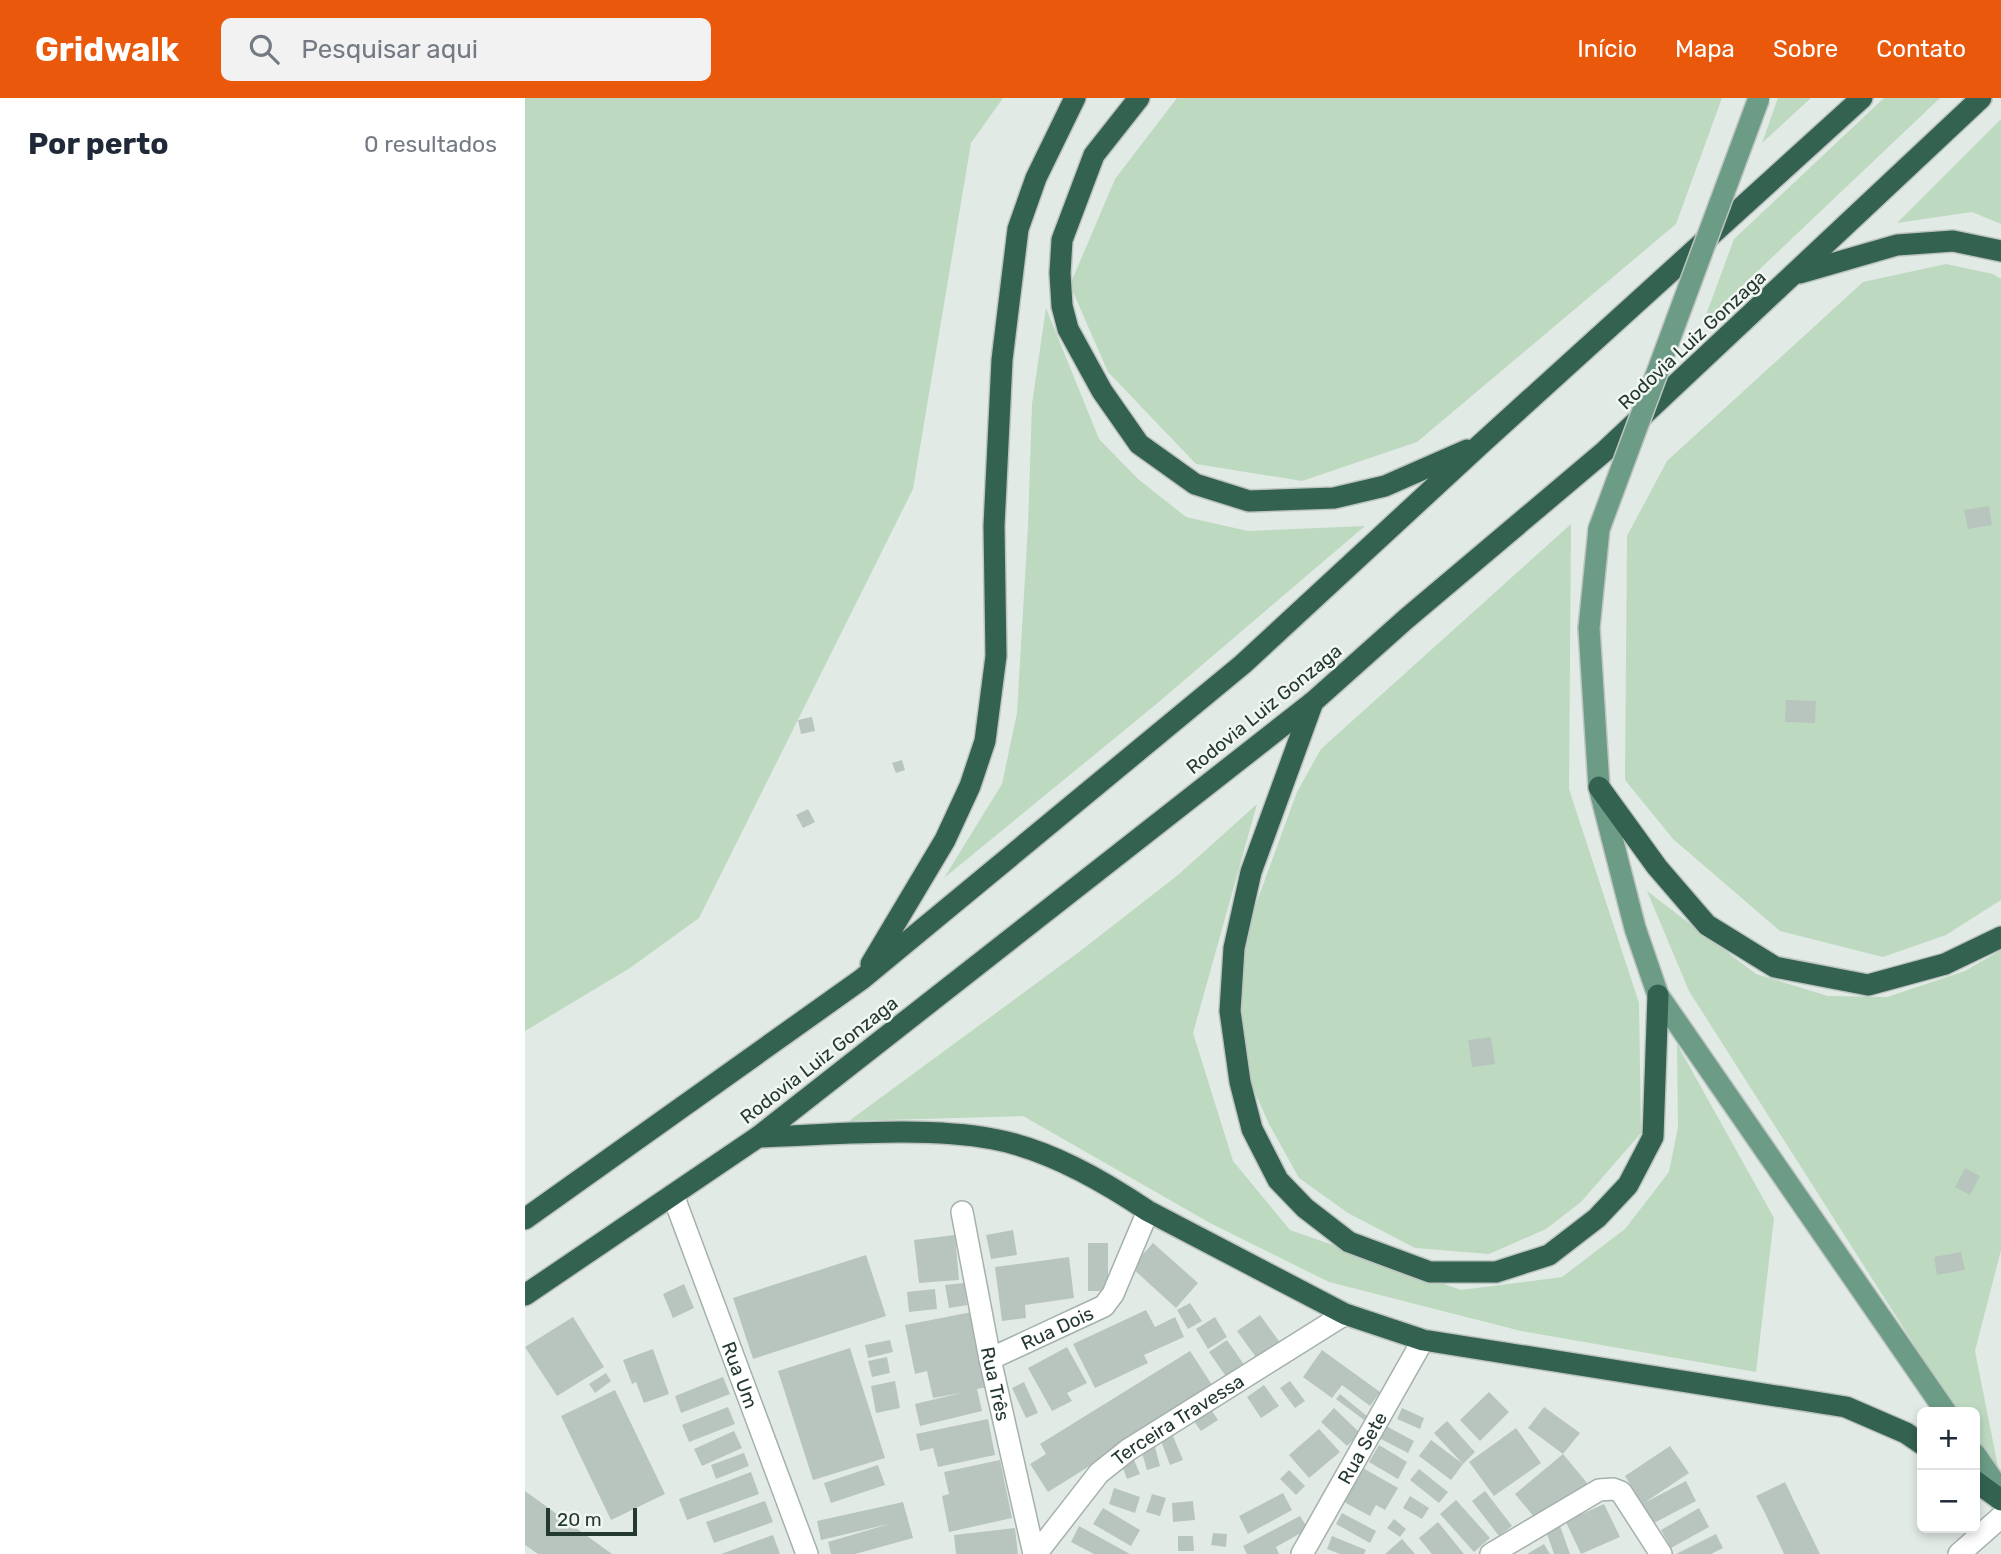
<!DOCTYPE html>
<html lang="pt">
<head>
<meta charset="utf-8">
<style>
  :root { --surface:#fff; --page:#f2f2f3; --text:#1f2937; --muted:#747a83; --line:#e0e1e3; --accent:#ea580c }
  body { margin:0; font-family:Rubik,sans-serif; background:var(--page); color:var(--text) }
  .controls { position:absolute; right:21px; bottom:21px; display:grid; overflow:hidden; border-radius:10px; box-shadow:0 4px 10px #0003 }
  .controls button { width:63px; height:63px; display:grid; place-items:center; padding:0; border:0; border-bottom:2px solid var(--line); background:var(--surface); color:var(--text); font:35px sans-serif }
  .scale { position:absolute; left:21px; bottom:18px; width:91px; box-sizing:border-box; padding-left:7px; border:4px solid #243930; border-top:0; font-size:19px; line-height:24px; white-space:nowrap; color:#243930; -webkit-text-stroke:5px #f2f7f4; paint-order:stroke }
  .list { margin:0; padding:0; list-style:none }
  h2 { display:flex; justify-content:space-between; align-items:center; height:91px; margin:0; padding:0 28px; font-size:30px }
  h2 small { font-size:23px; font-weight:400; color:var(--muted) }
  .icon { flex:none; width:38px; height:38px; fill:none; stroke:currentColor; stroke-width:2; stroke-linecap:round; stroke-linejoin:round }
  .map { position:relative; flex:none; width:1476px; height:1456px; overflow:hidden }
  header { display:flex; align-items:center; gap:42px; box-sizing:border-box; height:98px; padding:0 35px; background:var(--accent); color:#fff }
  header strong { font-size:33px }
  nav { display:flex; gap:38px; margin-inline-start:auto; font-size:24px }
  .search { width:490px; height:63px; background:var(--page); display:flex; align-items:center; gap:18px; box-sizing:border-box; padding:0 24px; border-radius:10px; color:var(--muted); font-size:26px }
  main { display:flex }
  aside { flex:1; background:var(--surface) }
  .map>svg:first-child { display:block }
  .green { fill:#bdd9c0 }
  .building { fill:#b8c5be }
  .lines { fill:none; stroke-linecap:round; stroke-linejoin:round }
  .minor-casing { stroke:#a5b1ab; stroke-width:24 }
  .major-casing { stroke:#bdc4c1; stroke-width:24 }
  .highway-casing { stroke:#bdc4c1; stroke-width:24 }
  .minor { stroke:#fff; stroke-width:21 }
  .major { stroke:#6c9b86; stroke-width:21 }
  .highway { stroke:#336250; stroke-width:21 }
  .major-bridge-casing { stroke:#bdc4c1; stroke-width:24; stroke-linecap:butt }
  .major-bridge { stroke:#6c9b86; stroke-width:21 }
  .labels { text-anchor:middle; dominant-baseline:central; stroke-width:5; stroke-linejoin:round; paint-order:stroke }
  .street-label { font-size:19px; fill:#243930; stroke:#f2f7f4 }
</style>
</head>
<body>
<header>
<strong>Gridwalk</strong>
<div class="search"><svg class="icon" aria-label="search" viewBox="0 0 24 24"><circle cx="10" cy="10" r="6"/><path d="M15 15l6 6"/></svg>Pesquisar aqui</div>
<nav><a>Início</a><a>Mapa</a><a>Sobre</a><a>Contato</a></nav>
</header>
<main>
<aside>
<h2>Por perto<small>0 resultados</small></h2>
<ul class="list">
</ul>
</aside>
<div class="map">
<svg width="1476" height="1456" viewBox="0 0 1476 1456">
  <rect width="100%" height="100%" fill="#e2eae5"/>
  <g class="green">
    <polygon points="0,0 478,0 446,45 388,391 174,820 105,870 0,933"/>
    <polygon points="652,0 1197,0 1151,126 892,344 777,383 671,366 583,274 545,187 590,81"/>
    <polygon points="1253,0 1286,0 1237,45"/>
    <polygon points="1359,0 1415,0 1178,225 1209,141"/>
    <polygon points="1476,21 1476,126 1447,114 1372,125"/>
    <polygon points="1421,166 1468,176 1476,181 1476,802 1421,837 1358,859 1255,833 1148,741 1100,682 1102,438 1142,363 1338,184"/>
    <polygon points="521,210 574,341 613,381 661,419 723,433 840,428 629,608 419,780 477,686 492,615 503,428 507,306"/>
    <polygon points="1046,426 1044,691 1114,905 1116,1035 1056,1104 1021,1131 964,1156 890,1150 823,1115 774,1080 744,1026 723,979 708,911 723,828 772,694 796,651"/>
    <polygon points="732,706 668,935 708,1063 765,1132 936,1192 1037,1179 1100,1131 1144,1074 1153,1029 1152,946 1249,1120 1231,1274 996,1233 804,1184 685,1125 498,1018 324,1023 554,854 653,777"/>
    <polygon points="1122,793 1231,876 1303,898 1362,899 1440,873 1476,852 1476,1152 1450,1253 1476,1384 1450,1343 1450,1314 1432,1314 1164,893"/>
  </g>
  <g class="building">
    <polygon points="1464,408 1467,427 1443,431 1439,412"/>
    <polygon points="1261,602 1291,603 1290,625 1260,624"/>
    <polygon points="287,619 290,633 276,636 273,622"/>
    <polygon points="377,662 380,672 371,675 367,665"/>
    <polygon points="283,711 290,724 278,730 271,717"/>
    <polygon points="966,939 970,966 947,969 943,942"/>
    <polygon points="1440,1070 1455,1078 1445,1097 1430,1089"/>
    <polygon points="488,1132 492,1157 466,1161 461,1137"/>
    <polygon points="430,1137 434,1182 394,1185 389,1142"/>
    <rect x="563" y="1145" width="20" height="48"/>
    <polygon points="628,1145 673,1185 651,1210 606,1169"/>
    <polygon points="1436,1154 1440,1172 1412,1177 1409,1159"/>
    <polygon points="341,1157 361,1218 228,1261 208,1200"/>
    <polygon points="544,1159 549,1200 500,1207 501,1220 477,1223 470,1169"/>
    <polygon points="439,1185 442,1207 424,1210 420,1187"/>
    <polygon points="159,1186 169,1210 148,1220 138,1196"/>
    <polygon points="410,1191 412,1211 384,1214 382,1194"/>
    <polygon points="665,1205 677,1223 663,1231 652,1212"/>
    <polygon points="621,1212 630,1229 650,1219 659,1239 619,1257 623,1265 570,1290 548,1246"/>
    <polygon points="447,1214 462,1289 452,1291 457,1313 395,1328 390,1306 436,1295 408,1300 402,1273 390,1276 380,1227"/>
    <polygon points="735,1217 756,1246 733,1262 712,1233"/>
    <polygon points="48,1219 79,1269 32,1298 0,1249"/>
    <polygon points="690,1219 702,1239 683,1251 671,1231"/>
    <polygon points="365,1242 368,1254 343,1260 340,1247"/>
    <polygon points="702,1242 720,1268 702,1280 684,1254"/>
    <polygon points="542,1249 562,1285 542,1295 547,1303 527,1313 503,1270"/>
    <polygon points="325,1250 360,1360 288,1382 253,1273"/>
    <polygon points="128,1251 144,1296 119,1305 111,1284 107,1286 98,1262"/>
    <polygon points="797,1252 855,1294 845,1308 817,1287 807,1300 778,1279"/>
    <polygon points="665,1253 689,1290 523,1394 505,1366 521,1356 515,1346"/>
    <polygon points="362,1259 365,1275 347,1279 343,1263"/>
    <polygon points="81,1275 86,1283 70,1295 64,1286"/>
    <polygon points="198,1279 205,1296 156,1315 150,1298"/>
    <polygon points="370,1283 375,1310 351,1315 346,1288"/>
    <polygon points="765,1283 780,1303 770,1310 755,1290"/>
    <polygon points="499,1284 513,1315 501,1320 487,1290"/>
    <polygon points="739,1287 754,1308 736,1320 722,1299"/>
    <polygon points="90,1292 140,1396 86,1422 36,1318"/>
    <polygon points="964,1294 984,1314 955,1343 935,1322"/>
    <polygon points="815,1296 842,1318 839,1322 811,1301"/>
    <polygon points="203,1309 210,1326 164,1344 157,1327"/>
    <polygon points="1019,1309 1055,1335 1038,1356 1003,1330"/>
    <polygon points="685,1310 693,1322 676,1333 668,1322"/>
    <polygon points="809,1310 835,1335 822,1348 796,1324"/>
    <polygon points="877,1310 899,1320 895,1331 872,1321"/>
    <polygon points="463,1321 470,1357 413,1369 408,1350 395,1353 391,1336"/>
    <polygon points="922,1323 950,1354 938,1366 909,1335"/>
    <polygon points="861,1328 889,1343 883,1355 854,1340"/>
    <polygon points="991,1330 1016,1365 969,1398 944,1364"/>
    <polygon points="794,1331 815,1354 784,1380 764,1357"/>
    <polygon points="209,1333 217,1350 177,1368 169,1351"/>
    <polygon points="648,1338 658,1362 645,1367 636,1343"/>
    <polygon points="906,1342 938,1366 926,1382 894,1358"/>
    <polygon points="629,1345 635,1368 622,1372 615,1348"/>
    <polygon points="854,1347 882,1364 873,1381 844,1364"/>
    <polygon points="1145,1348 1164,1375 1119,1405 1161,1383 1171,1403 1129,1425 1100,1378"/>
    <polygon points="219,1355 224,1368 191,1381 186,1367"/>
    <polygon points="1038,1356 1063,1386 1015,1426 990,1396"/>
    <polygon points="607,1357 615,1376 602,1381 595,1362"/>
    <polygon points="475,1362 487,1420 424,1434 417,1398 424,1396 419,1374"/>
    <polygon points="353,1367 360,1387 306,1405 299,1385"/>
    <polygon points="838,1370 873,1390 860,1412 851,1407 845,1418 819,1404"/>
    <polygon points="894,1371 923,1394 914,1405 885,1382"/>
    <polygon points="764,1372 780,1388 771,1397 755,1381"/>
    <polygon points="226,1374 234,1396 162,1422 154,1401"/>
    <polygon points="1260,1384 1268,1401 1295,1456 1259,1456 1240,1415 1231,1398"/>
    <polygon points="589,1390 615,1399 610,1415 584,1406"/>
    <polygon points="0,1393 87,1456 13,1456 0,1447"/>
    <polygon points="960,1393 987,1428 974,1438 947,1403"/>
    <polygon points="758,1395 767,1412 723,1436 714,1418"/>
    <polygon points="627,1396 641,1400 635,1418 621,1414"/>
    <polygon points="885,1398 904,1410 897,1421 878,1410"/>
    <polygon points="931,1402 965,1440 949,1454 915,1416"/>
    <polygon points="240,1403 248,1424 189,1445 181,1424"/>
    <polygon points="668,1403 670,1422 648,1424 647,1405"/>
    <polygon points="378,1404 388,1440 330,1456 306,1456 303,1444 364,1426 296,1442 292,1423"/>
    <polygon points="1079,1406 1095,1439 1056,1456 1039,1420 1055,1412 1057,1416"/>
    <polygon points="578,1410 615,1432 606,1448 568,1426"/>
    <polygon points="1174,1410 1184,1429 1146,1450 1136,1432"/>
    <polygon points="817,1415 851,1433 845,1445 811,1426"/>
    <polygon points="775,1418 783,1431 751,1449 754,1456 722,1456 718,1448"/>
    <polygon points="869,1421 881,1431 875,1439 862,1430"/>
    <polygon points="913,1424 939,1456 907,1456 894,1440"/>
    <polygon points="1034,1425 1045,1456 1029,1456 1020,1430"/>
    <polygon points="554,1428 605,1456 569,1456 546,1444"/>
    <polygon points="490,1430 493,1456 431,1456 429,1437"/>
    <polygon points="688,1435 702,1436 701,1449 686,1447"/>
    <polygon points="1191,1436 1198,1450 1186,1456 1151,1456"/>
    <polygon points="248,1437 255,1456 196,1456"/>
    <polygon points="653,1438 668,1438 669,1453 653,1453"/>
    <polygon points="807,1438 841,1452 839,1456 815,1456 802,1451"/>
    <polygon points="877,1441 890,1456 860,1456"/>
    <polygon points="1019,1446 1025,1456 1002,1456"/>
  </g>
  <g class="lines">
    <g class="minor-casing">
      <g id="minor">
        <path id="s1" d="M148 1097 282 1456"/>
        <path id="s2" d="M437 1114 465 1261 509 1456"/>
        <path id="s3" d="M465 1261 579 1208 588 1196 623 1113"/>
        <path id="s4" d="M511 1456 574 1375 603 1352 820 1216"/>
        <path id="s5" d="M777 1456 898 1242"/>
        <polyline points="966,1456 1074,1392 1088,1391 1096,1394 1136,1456"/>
        <polyline points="1434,1456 1476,1419"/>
      </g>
    </g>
    <g class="major-casing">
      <g id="major">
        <polyline points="1074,431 1064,530 1074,689 1110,830 1133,897 1421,1314"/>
        <polyline points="1450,1356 1476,1394"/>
      </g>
    </g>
    <g class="highway-casing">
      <g id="highway">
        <polyline points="614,0 569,57 537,142 535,175 537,208 543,231 577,293 614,346 670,386 724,403 809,400 860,388 942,352"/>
        <polyline points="1275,175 1372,147 1428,143 1476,153"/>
        <polyline points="788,604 726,774 709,850 705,913 715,984 727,1031 753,1082 780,1110 824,1144 905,1174 971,1174 1024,1157 1072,1120 1103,1087 1128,1039 1133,897"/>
        <polyline points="1074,689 1132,769 1182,827 1250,869 1343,887 1420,866 1476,839"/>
        <polyline points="346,866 420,742 445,688 460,643 471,558 469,428 477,262 493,131 511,80 550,0"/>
        <path d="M233 1039C307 1037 396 1028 468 1041 523 1051 577 1082 623 1113L820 1216 898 1242 1321 1309 1381 1335 1397 1346"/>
        <polyline points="0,1121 337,881 718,566 957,345 1337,0"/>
        <polyline points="0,1197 233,1039 788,604 881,521 1080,353 1456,0"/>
        <polyline points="1450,1383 1476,1402"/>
      </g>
    </g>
    <use href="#minor" class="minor"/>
    <use href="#major" class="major"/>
    <use href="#highway" class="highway"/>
    <g class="major-bridge-casing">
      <polyline id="major-bridge" points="1074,431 1234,0"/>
    </g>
    <use href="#major-bridge" class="major-bridge"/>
  </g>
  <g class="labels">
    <g class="street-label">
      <text transform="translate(1167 242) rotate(-43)">Rodovia Luiz Gonzaga</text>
      <text transform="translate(739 611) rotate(-39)">Rodovia Luiz Gonzaga</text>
      <text transform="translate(294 962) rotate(-38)">Rodovia Luiz Gonzaga</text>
      <text stroke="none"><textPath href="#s3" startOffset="74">Rua Dois</textPath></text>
      <text stroke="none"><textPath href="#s1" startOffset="192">Rua Um</textPath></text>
      <text stroke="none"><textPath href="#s2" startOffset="175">Rua Três</textPath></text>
      <text stroke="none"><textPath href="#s4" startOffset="198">Terceira Travessa</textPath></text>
      <text stroke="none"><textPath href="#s5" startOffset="122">Rua Sete</textPath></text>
    </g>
  </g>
</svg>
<div class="controls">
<button>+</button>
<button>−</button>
</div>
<div class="scale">20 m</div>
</div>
</main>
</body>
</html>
